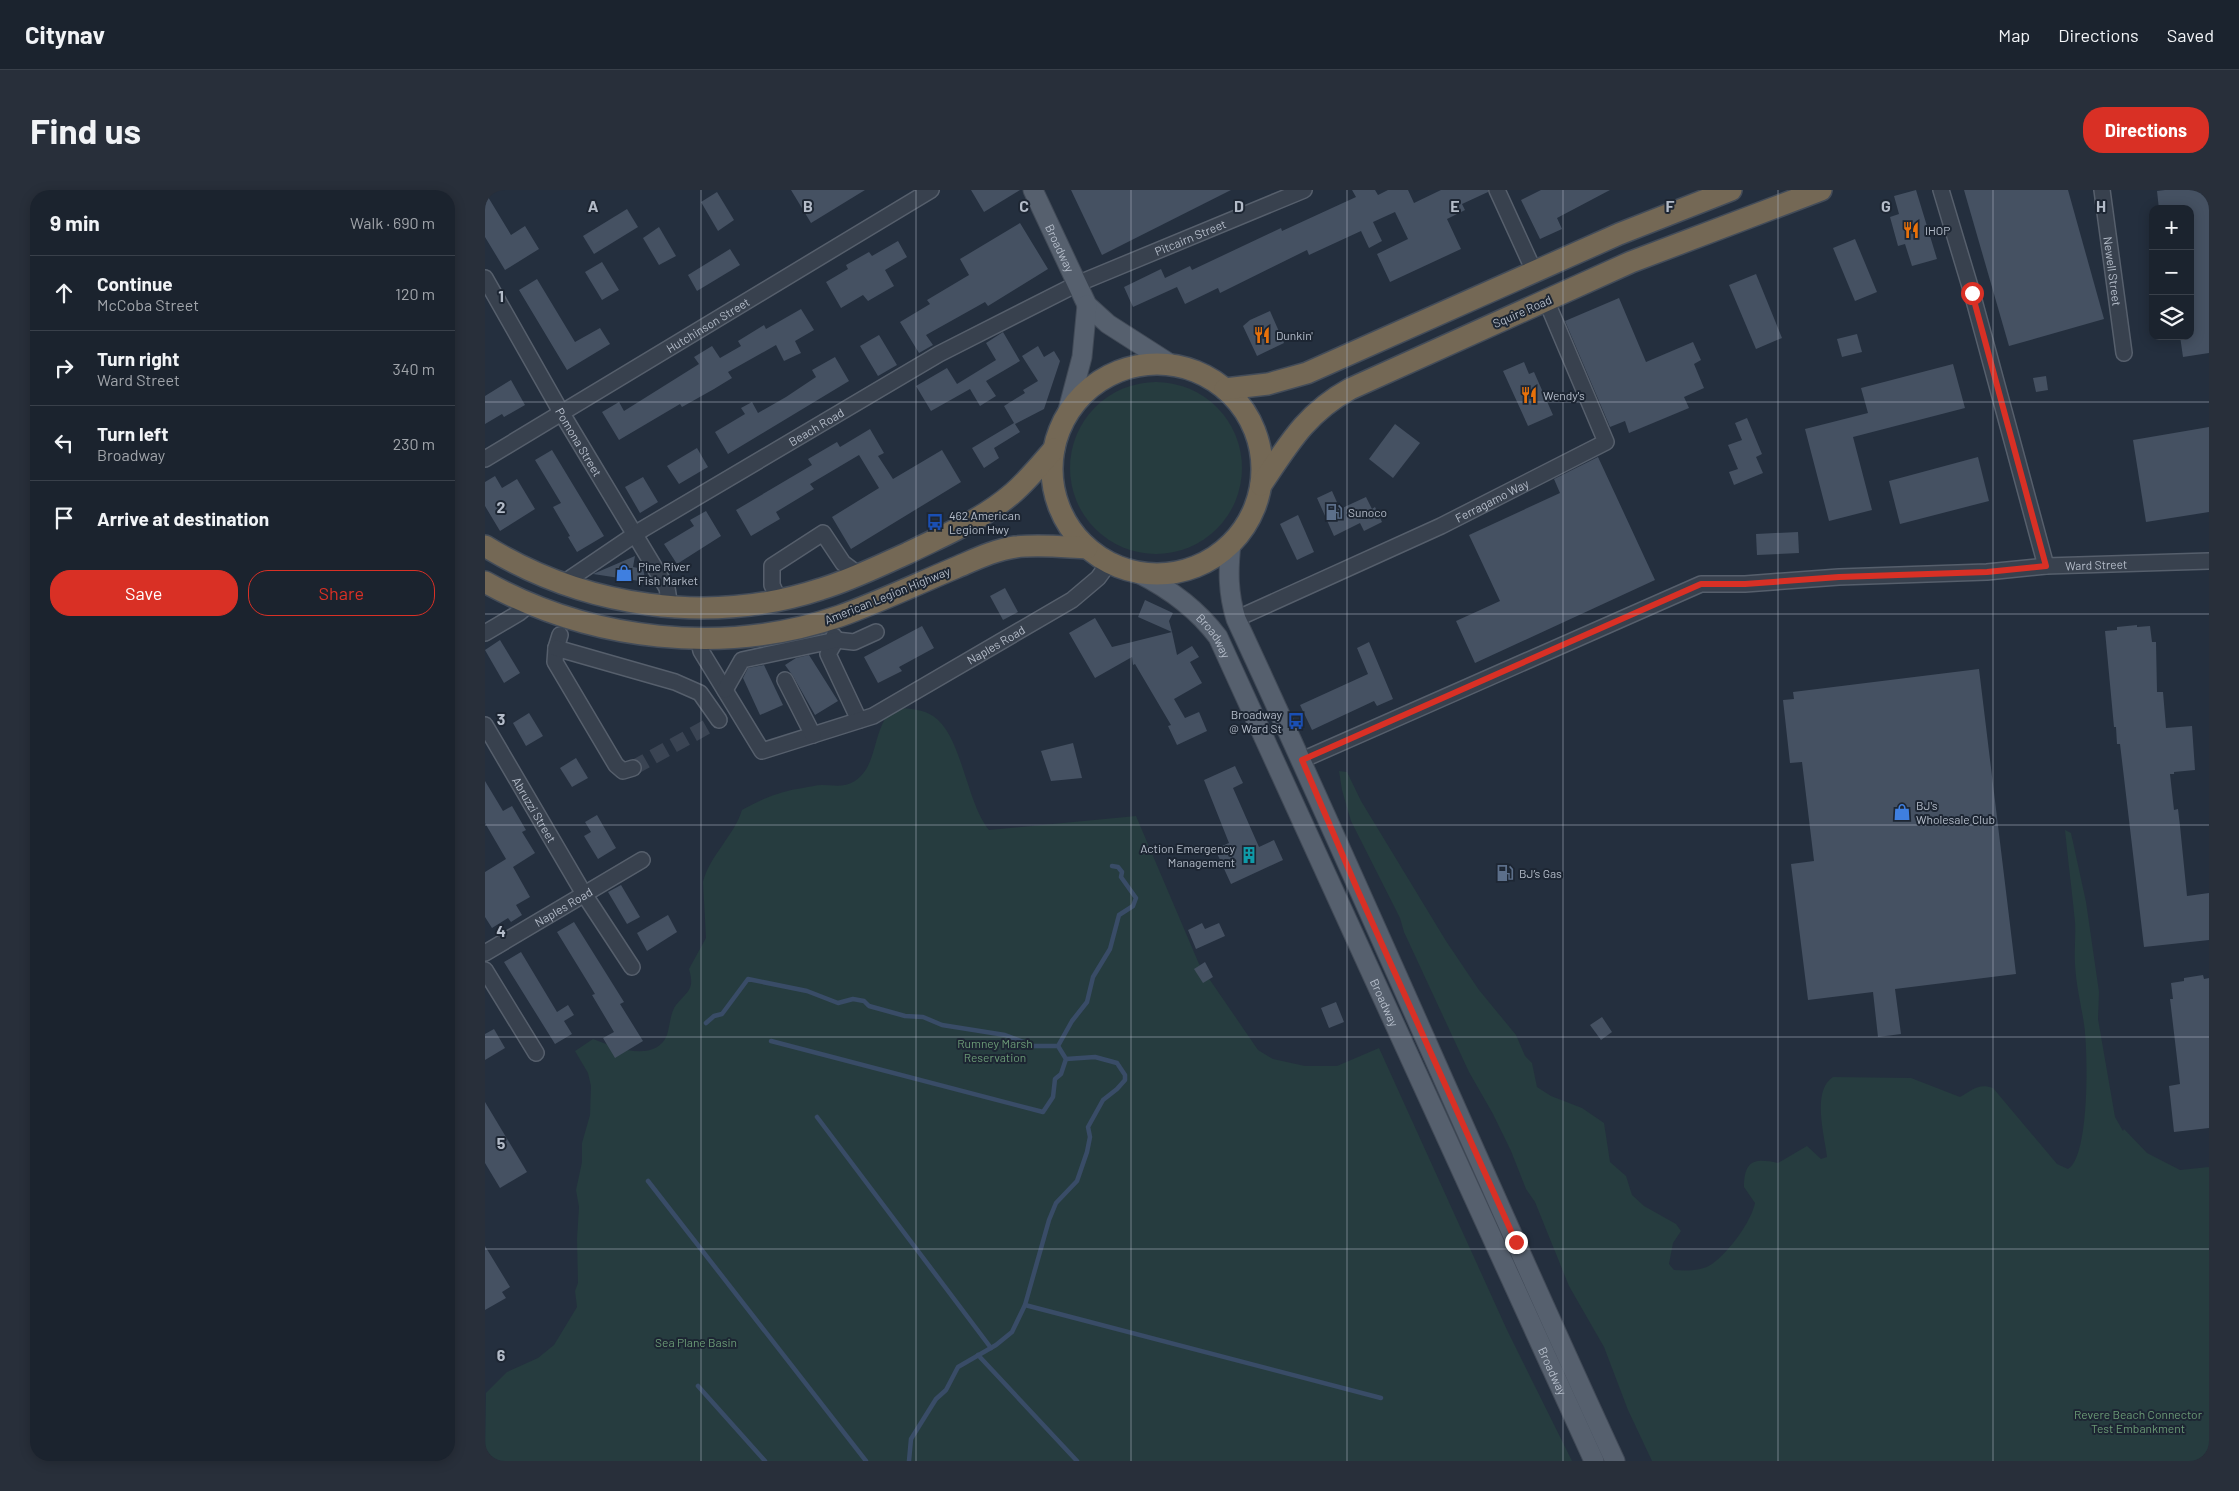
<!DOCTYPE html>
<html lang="en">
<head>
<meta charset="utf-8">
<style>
  :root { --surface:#1b232e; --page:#282f3a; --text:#f1f3f6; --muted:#a0a4aa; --line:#39404a; --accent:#d93025 }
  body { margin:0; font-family:Barlow,sans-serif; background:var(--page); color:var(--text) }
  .controls { position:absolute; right:15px; top:15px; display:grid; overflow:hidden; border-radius:10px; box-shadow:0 2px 12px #0003 }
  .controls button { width:45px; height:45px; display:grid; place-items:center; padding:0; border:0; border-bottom:1px solid var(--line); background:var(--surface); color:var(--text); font:25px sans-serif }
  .stop { position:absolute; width:15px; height:15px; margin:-11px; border:4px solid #d93025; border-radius:50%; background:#fff }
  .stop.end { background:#d93025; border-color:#fff; box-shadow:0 1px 5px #0008 }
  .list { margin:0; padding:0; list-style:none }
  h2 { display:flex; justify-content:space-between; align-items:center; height:65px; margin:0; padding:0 20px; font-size:21px }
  h2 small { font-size:16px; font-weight:400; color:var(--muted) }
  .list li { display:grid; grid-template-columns:32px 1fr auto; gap:15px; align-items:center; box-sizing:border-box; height:75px; padding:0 20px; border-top:1px solid var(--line) }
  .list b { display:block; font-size:19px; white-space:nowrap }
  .list p { margin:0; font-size:16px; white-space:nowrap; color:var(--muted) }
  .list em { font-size:16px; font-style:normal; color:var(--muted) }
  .actions { display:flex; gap:10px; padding:15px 20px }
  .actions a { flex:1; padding:11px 0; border:1px solid var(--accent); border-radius:20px; text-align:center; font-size:18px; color:var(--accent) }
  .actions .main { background:var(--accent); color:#fff }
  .icon { flex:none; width:28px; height:28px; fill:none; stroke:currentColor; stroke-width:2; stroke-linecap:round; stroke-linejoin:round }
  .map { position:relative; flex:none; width:1724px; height:1271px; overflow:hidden; border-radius:20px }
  header { display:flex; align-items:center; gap:30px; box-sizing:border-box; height:70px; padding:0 25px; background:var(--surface); border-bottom:1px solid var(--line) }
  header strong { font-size:24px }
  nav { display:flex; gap:28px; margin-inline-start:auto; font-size:18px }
  .intro { display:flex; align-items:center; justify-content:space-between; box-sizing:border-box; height:120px; padding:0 30px }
  h1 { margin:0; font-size:35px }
  .button { padding:12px 22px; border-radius:20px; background:var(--accent); color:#fff; font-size:18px; font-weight:700 }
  main { display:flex; gap:30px; padding:0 30px }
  aside { flex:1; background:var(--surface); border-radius:20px; box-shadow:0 2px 12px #0003 }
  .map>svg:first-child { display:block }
  .green { fill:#263c3f }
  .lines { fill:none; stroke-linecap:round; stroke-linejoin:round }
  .stream { stroke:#394c67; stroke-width:4.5 }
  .building { fill:#455162 }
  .minor-tunnel { stroke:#3a4453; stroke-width:15; stroke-dasharray:15 8; stroke-linecap:butt }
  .minor-casing { stroke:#565f6c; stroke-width:18 }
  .major-casing { stroke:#414a57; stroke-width:21 }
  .highway-casing { stroke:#434c59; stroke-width:24 }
  .minor { stroke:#38414e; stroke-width:15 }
  .major { stroke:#56606e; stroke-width:19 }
  .highway { stroke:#746855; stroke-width:21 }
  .route { stroke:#d93025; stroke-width:6 }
  .grid { fill:none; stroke:#b4bcc9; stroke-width:1; stroke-opacity:0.55 }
  .labels { text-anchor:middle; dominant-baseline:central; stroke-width:4; stroke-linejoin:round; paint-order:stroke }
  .poi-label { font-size:12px; fill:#b4bcc9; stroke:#1d2633; text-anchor:start }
  .street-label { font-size:12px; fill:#b4bcc9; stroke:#1d2633 }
  .park-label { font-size:12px; fill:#6b9a76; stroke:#1d2633 }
  .grid-label { font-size:16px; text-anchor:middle; font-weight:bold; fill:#b4bcc9; stroke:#1d2633; stroke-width:4; stroke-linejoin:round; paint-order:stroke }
</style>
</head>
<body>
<header>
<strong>Citynav</strong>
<nav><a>Map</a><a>Directions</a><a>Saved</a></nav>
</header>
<div class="intro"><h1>Find us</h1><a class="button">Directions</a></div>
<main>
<aside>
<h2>9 min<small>Walk · 690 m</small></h2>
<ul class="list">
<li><svg class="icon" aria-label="ahead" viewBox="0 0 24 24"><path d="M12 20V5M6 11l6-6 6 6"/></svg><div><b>Continue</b><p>McCoba Street</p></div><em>120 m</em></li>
<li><svg class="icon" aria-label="right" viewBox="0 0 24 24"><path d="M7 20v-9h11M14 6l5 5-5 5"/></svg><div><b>Turn right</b><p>Ward Street</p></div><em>340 m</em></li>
<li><svg class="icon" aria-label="left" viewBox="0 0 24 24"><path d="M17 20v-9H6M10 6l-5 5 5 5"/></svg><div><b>Turn left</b><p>Broadway</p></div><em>230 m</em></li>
<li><svg class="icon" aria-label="arrive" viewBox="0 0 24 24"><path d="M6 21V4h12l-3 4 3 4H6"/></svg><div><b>Arrive at destination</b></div></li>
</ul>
<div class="actions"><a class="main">Save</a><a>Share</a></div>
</aside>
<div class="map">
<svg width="1724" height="1271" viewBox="0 0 1724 1271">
  <rect width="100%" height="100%" fill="#242f3e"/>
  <g class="green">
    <circle cx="671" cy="278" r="86"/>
    <path d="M410 518C422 518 438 519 448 526 477 545 481 612 504 640L651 626 714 774 773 860 788 869 820 876H852L894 858 1022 1140 1087 1271H0L1 1203 22 1182 53 1168 69 1155 92 1117 90 1101 93 1093 92 1049 94 1017 91 1000 97 972V953L105 925 106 896 103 883 90 861 108 849C128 857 170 874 182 845 185 836 185 823 191 815 203 800 210 800 204 779L221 748 218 692C225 665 249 646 257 620 276 609 296 601 318 598 324 597 331 595 337 595 348 595 359 598 370 591 395 574 386 536 410 518Z"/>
    <path d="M854 581 862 582 876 611 961 751 994 800 1031 845 1040 866 1047 873 1052 897 1066 906 1097 918 1119 933 1125 972 1141 986 1147 1005 1159 1016 1191 1034 1196 1041 1188 1053 1184 1074 1189 1080C1201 1081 1217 1081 1227 1074 1244 1062 1266 1032 1270 1013L1259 997C1259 970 1270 968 1293 973L1322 956 1336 969 1342 967C1340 947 1326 901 1348 887L1426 888 1475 907C1488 900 1493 893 1508 898L1572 974 1583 979C1605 966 1603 860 1599 834 1596 814 1591 795 1590 774 1589 760 1591 746 1590 732 1587 701 1583 671 1580 640L1586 643 1601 712 1614 802 1613 829 1630 927 1638 941 1639 939 1662 963 1695 980 1724 977V1271H1167L1143 1220 1119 1157 1084 1096 1050 1012 1041 999 1026 961 1008 924 984 882 919 742 915 728 866 631 857 600Z"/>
  </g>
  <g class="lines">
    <g class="stream">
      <polyline points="221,833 229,826 237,824 263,789 322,801 353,813 368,809 379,811 384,816 420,826 438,827 457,835 520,845 549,856 573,856"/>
      <polyline points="286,851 558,922 568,907 570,889 576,884 581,869 573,856 587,831 602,812 608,787 625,759 634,725 648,716 651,708 636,687 637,682 633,677 627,676"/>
      <polyline points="332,927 506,1158"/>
      <polyline points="163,991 381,1271"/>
      <polyline points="540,1115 896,1208"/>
      <polyline points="493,1165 592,1271"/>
      <polyline points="213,1196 280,1271"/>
      <polyline points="424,1271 426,1249 451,1209 461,1200 473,1177 511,1155 527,1142 540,1115 564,1030 571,1013 592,991 602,962 605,947 603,937 618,910 632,899 640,890 640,885 632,873 610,867 581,869"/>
    </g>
  </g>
  <g class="building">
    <polygon points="306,0 380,0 326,33"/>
    <polygon points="486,0 535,0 499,22"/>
    <polygon points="586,0 746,0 617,65"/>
    <polygon points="867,0 890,0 893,5 903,0 923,0 929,13 956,0 1003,0 1003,2 977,14 980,20 962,29 976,59 905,92 892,64 923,49 910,22 888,32 897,51 884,58 876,41 824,65 822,60 735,103 733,98 700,114 692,97 648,117 639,97 676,79 680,88 705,76 707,80 796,38 797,41 871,7"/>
    <polygon points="1056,0 1125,0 1072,28 1077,39 1055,49 1036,10"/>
    <polygon points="1431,0 1452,69 1427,76 1420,54 1413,56 1405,27 1414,24 1409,6"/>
    <polygon points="1479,0 1583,0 1619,129 1524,156"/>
    <polygon points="1680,0 1724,0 1724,163 1698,167 1695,146 1705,146 1705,19 1674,19 1672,1"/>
    <polygon points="0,2 26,45 40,36 54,59 20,80 0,47"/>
    <polygon points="232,2 249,30 233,41 216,12"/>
    <polygon points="142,19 153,37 109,64 98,46"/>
    <polygon points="535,33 563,79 503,116 500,112 441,145 448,155 434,163 415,132 445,114 442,110 484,85 475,69"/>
    <polygon points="174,37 191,66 174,75 158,48"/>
    <polygon points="1370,49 1392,102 1370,111 1348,58"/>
    <polygon points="413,51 422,67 400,80 409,96 383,111 378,105 356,118 341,92 363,79 361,75 384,62 387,66"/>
    <polygon points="245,59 255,75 212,101 203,85"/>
    <polygon points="117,72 134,100 117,110 100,82"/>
    <polygon points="1271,84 1297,148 1271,159 1244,95"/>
    <polygon points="52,89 90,152 115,138 125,154 82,180 34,100"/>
    <polygon points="1134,108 1161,172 1208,152 1216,170 1209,174 1219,198 1199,207 1204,218 1144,243 1140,231 1125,237 1080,131"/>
    <polygon points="316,119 329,140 310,151 316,163 299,171 291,155 243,182 247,188 229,199 197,217 195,214 134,250 117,222 134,212 139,221 214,174 209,167 227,156 235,168 256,156 253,151 279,135 281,139"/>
    <polygon points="785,121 799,153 772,166 758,136 765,130"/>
    <polygon points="518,142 535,171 501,191 511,206 495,216 485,199 446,221 431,196 462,178 472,194 511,170 501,153"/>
    <polygon points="1372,144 1377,162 1357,167 1352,149"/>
    <polygon points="394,145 412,175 393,186 375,156"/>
    <polygon points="553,156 559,167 569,161 575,171 559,219 530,234 535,242 509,258 514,268 499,278 487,258 529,233 519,216 540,203 538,200 553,191 537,166"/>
    <polygon points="350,167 364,191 243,264 230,242 260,224 256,218 267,212 273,223 301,207 331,187 327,180"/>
    <polygon points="1039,172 1044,184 1049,182 1068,225 1043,236 1018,181"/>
    <polygon points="1468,174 1480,218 1368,247 1387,320 1344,331 1320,239 1383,223 1376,198"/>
    <polygon points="1561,186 1563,200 1551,202 1548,188"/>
    <polygon points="26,190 40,215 19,227 17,224 0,234 0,206"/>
    <polygon points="1262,228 1277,264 1271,267 1278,283 1249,295 1244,282 1253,279 1243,255 1257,250 1250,233"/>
    <polygon points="910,234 935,253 908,288 884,269"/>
    <polygon points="1724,237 1724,322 1661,332 1648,250"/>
    <polygon points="385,239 399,263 393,266 408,289 457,260 476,292 366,359 347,327 394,298 374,265 325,294 329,299 291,322 295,329 266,346 251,320 327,275 323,269 352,252 355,257"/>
    <polygon points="212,258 223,277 194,294 182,276"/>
    <polygon points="67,260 119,346 92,362 83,347 85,346 68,317 76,313 50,270"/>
    <polygon points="1113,267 1170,390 990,473 971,431 1015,411 984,345 1075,303 1069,289"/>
    <polygon points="1493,267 1504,311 1415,334 1404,291"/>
    <polygon points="10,286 17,298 32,289 50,319 15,341 0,316 0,292"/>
    <polygon points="158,287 173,312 155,323 140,297"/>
    <polygon points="847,301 855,319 881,307 887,319 890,317 897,332 879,341 875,333 849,346 832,308"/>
    <polygon points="221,321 236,346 192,374 179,354 209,336 205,330"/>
    <polygon points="813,325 829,362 812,370 795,334"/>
    <polygon points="1313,342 1314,363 1272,365 1271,344"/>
    <polygon points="150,366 148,377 158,379 161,392 108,384"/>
    <polygon points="520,398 533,422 518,430 505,406"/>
    <polygon points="660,410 688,423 684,431 687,442 653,427"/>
    <polygon points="610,428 627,457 687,442 692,465 707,456 714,467 705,472 717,493 689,509 700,528 714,522 722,541 692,555 683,536 686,535 650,474 648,475 647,467 610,488 584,443"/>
    <polygon points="1652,435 1652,437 1665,436 1667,452 1671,452 1672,502 1678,502 1681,538 1707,536 1710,580 1689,582 1689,584 1685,584 1689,620 1693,619 1695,636 1702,706 1724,703 1724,750 1659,757 1635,554 1632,554 1631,537 1629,537 1620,441 1632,440 1632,437"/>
    <polygon points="437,436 449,458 414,477 417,481 393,493 379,467"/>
    <polygon points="15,450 35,483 19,493 0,460"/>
    <polygon points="884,452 908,509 892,516 889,511 827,540 815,515 883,484 872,458"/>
    <polygon points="324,465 353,511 330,525 308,486 300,475 311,468"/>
    <polygon points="279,475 298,515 275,525 258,488 263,478"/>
    <polygon points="1494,479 1531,784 1410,799 1416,844 1393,847 1388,802 1323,810 1306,674 1329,671 1317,572 1305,573 1298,510 1309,509 1308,502"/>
    <polygon points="44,523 58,546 41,556 28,533"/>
    <polygon points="588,553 597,588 566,591 556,561"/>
    <polygon points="91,568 103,588 87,597 75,578"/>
    <polygon points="750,576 758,593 748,598 774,657 789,650 798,670 746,694 730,659 744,653 719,590"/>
    <polygon points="0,591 18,621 27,616 41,640 37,642 50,663 28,677 45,707 31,715 37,725 26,732 23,728 7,738 0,727 0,682 21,669 0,633"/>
    <polygon points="112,625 131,658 113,669 99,646 106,642 100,632"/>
    <polygon points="136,695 155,727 142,734 123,702"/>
    <polygon points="183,725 192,742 162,761 152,743"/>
    <polygon points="89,732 139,812 135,814 158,851 130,868 118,848 129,842 107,805 110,804 72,742"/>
    <polygon points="717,733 720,739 734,733 740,746 711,759 703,740"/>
    <polygon points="36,762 72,822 83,815 89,825 79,831 87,844 70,854 19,772"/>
    <polygon points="720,772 728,787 718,793 709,779"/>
    <polygon points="1718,785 1719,789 1724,788 1724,938 1689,942 1684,896 1695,894 1685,809 1688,809 1686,793 1699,791 1699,788"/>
    <polygon points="851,812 859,832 844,838 836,818"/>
    <polygon points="1117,827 1127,842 1116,850 1105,835"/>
    <polygon points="9,839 20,858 0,870 0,844"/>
    <polygon points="0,912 42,982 15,998 0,973"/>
    <polygon points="0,1056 25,1097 17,1102 21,1108 0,1120"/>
  </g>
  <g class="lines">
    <polyline class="minor-tunnel" points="148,578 225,535"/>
    <g class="minor-casing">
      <g id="minor">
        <polyline points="1012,0 1049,81"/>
        <polyline points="1456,0 1487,103 1561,376"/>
        <path id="s1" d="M1617 0 1639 163"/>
        <path id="s2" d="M0 88 76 222 182 398 185 417"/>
        <path id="s3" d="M0 269 446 0"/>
        <path id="s4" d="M77 394 158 339 454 164 592 94 819 0"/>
        <polyline points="294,410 287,395 287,376 338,343 358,373 374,385"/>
        <path id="s5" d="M751 429 956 336 1121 252 1061 110"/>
        <polyline points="0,443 34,423 45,414"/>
        <polyline points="75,445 71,458 70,472 131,575 138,581 148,578"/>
        <polyline points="349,446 351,450 343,464 374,530"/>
        <path id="s6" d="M213 448 216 461 277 561 388 526 587 410 613 388 624 373"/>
        <polyline points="71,458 190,492 215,503 234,530"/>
        <polyline points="300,490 328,545"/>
        <polyline points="240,500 257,470 351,450 369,452 391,442"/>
        <path id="s7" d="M0 535 99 704 147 777"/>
        <path id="s8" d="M817 570 1216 394H1260L1354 387 1502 382 1561 376 1724 371"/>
        <path id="s9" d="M0 763 157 670"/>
        <polyline points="0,780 51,863"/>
      </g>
    </g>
    <g class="major-casing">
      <g id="major">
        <path id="s10" d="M548 0 602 115 623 134 687 175"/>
        <polyline points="582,224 597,167 602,115"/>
        <path d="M746 354C743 381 743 403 751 429 881 708 1001 992 1130 1271"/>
        <path id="s11" d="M653 383C685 399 712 419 733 447L1109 1271"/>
      </g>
    </g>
    <g class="highway-casing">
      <g id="highway">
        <circle cx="672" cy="279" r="105"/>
        <polyline points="740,199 783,194 822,183 1134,44 1246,0"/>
        <path d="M776 295C803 255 821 223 865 199L1146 72 1336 0"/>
        <path d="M0 356C99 417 224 436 336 399 366 390 394 376 423 363 459 345 497 330 528 303 543 290 556 274 569 259"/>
        <path d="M0 392C106 451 239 466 355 426 394 412 432 394 470 378 489 370 509 360 530 357 554 354 579 357 602 358"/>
      </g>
    </g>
    <use href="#minor" class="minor"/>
    <use href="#major" class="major"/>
    <use href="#highway" class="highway"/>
  </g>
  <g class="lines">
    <polyline class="route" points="1031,1052 873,701 817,570 1216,394 1260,394 1354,387 1502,382 1561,376 1487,103"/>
  </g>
  <path class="grid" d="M216 0V1271M431 0V1271M646 0V1271M862 0V1271M1078 0V1271M1293 0V1271M1508 0V1271M0 212H1724M0 424H1724M0 635H1724M0 847H1724M0 1059H1724"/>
  <defs>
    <g id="restaurant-bare" transform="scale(1.35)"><path d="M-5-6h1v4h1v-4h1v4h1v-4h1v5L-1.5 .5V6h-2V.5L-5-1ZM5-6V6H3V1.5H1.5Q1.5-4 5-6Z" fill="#e8710a" stroke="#1d2633" stroke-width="2.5" paint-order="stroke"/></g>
    <g id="fuel-bare" transform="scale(1.35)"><path d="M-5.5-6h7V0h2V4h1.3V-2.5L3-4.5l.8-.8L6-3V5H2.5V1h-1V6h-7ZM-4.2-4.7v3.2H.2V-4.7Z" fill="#5c6f8a" stroke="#1d2633" stroke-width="2.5" paint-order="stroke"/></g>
    <g id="bus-bare" transform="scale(1.35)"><path d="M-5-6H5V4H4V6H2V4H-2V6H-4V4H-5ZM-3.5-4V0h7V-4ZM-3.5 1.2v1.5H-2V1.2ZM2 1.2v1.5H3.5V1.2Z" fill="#1a4fb4" stroke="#1d2633" stroke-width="2.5" paint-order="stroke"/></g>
    <g id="shop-bare" transform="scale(1.35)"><path d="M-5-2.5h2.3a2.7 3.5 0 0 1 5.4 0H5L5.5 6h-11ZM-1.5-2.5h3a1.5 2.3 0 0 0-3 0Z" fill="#3f7fe0" stroke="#1d2633" stroke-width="2.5" paint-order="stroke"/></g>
    <g id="building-bare" transform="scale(1.35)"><path d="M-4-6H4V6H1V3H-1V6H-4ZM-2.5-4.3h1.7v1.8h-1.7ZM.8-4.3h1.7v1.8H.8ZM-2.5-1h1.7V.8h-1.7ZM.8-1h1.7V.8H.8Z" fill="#0f9aa8" stroke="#1d2633" stroke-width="2.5" paint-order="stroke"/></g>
  </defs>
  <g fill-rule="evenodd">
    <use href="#restaurant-bare" x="1426" y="40"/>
    <use href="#restaurant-bare" x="777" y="145"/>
    <use href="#restaurant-bare" x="1044" y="205"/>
    <use href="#fuel-bare" x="849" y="322"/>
    <use href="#bus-bare" x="450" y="332"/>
    <use href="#shop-bare" x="139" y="383"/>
    <use href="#bus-bare" x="811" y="531"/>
    <use href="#shop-bare" x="1417" y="622"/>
    <use href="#building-bare" x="764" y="665"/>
    <use href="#fuel-bare" x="1020" y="683"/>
  </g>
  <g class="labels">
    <g class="poi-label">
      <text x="1440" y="40">IHOP</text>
      <text x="791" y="145">Dunkin'</text>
      <text x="1058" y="205">Wendy's</text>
      <text x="863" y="322">Sunoco</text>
      <text x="464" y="325">462 American<tspan x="464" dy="14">Legion Hwy</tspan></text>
      <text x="153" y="376">Pine River<tspan x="153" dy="14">Fish Market</tspan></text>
      <text x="797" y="524" text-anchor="end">Broadway<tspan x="797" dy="14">@ Ward St</tspan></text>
      <text x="1431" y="615">BJ's<tspan x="1431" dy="14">Wholesale Club</tspan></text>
      <text x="750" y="658" text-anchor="end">Action Emergency<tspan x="750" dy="14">Management</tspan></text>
      <text x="1034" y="683">BJ’s Gas</text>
    </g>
    <g class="street-label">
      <text stroke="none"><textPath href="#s4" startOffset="719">Pitcairn Street</textPath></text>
      <text stroke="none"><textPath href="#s10" startOffset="64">Broadway</textPath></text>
      <text stroke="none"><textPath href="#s1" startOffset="82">Newell Street</textPath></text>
      <text transform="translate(1037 121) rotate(-24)">Squire Road</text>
      <text stroke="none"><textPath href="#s3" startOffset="260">Hutchinson Street</textPath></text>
      <text stroke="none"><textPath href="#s4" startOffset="299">Beach Road</textPath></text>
      <text stroke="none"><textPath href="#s2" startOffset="189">Pomona Street</textPath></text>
      <text stroke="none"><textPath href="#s5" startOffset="282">Ferragamo Way</textPath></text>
      <text stroke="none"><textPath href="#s8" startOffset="832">Ward Street</textPath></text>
      <text transform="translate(402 405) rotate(-22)">American Legion Highway</text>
      <text stroke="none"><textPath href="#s11" startOffset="100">Broadway</textPath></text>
      <text stroke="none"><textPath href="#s6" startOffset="389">Naples Road</textPath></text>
      <text stroke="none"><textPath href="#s7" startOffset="98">Abruzzi Street</textPath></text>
      <text stroke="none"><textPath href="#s9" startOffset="91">Naples Road</textPath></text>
      <text stroke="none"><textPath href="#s11" startOffset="505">Broadway</textPath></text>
      <text stroke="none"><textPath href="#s11" startOffset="910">Broadway</textPath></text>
    </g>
    <g class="park-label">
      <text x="510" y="853">Rumney Marsh<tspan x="510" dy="14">Reservation</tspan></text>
      <text x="211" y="1152">Sea Plane Basin</text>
      <text x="1653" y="1224">Revere Beach Connector<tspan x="1653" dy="14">Test Embankment</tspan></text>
    </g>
  </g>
  <g class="grid-label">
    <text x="108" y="22">A</text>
    <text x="323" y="22">B</text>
    <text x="539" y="22">C</text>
    <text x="754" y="22">D</text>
    <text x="970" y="22">E</text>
    <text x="1185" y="22">F</text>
    <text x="1401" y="22">G</text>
    <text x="1616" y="22">H</text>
    <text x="16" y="112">1</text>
    <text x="16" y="323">2</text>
    <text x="16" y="535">3</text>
    <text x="16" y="747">4</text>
    <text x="16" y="959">5</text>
    <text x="16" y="1171">6</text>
  </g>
</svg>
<div class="controls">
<button>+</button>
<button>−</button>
<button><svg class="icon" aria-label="layers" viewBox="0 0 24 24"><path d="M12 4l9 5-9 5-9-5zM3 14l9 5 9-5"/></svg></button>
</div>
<div class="stop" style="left:1487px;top:103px"></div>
<div class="stop end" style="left:1031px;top:1052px"></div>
</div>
</main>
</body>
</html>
